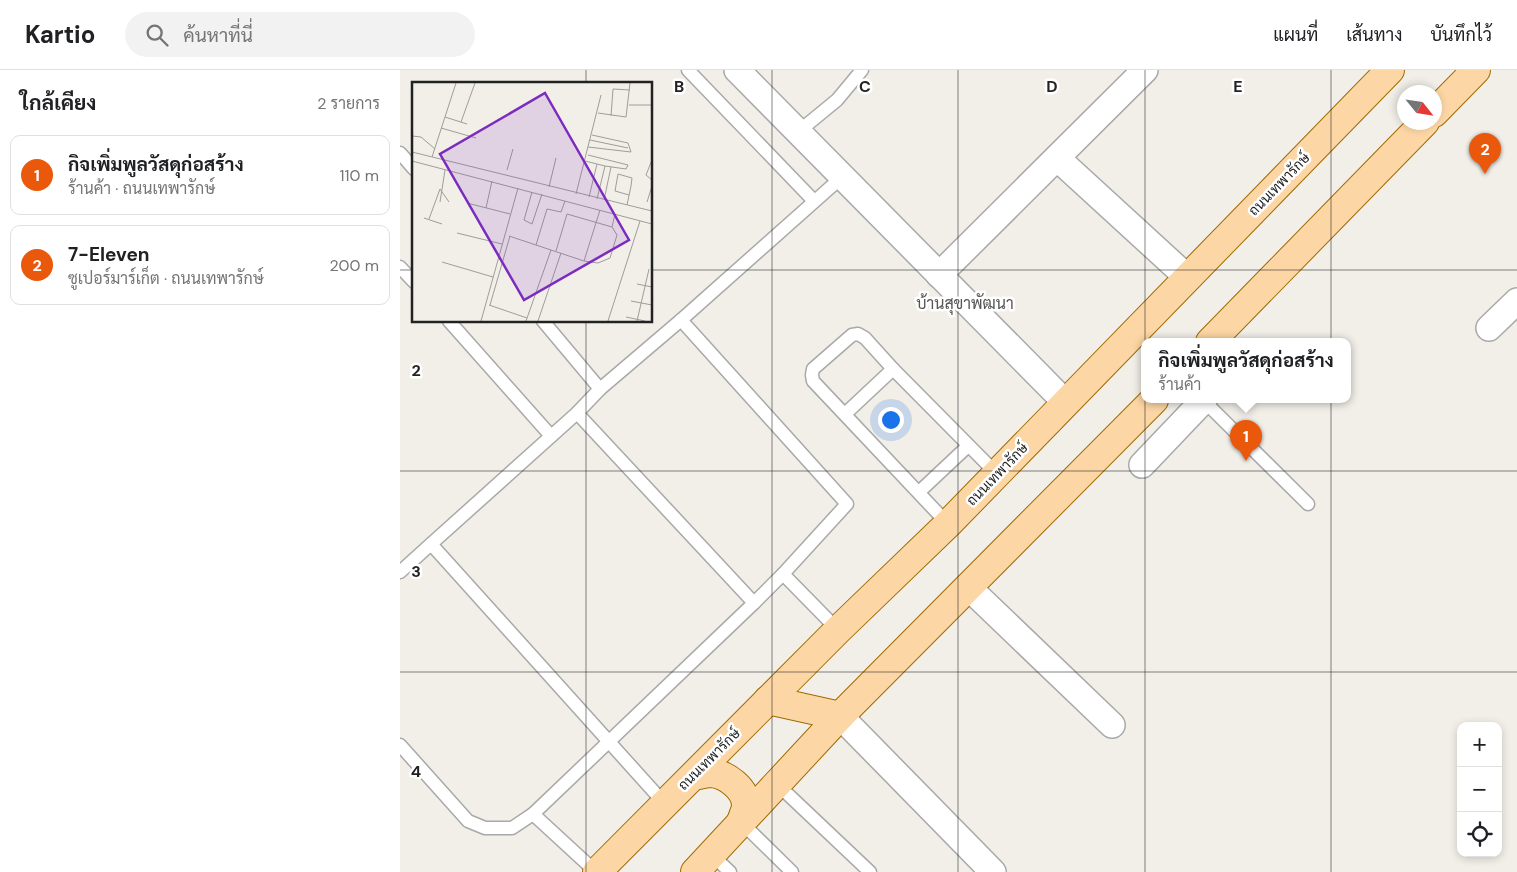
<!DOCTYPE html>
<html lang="th">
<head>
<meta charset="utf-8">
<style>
  :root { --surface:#fff; --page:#f2f2f2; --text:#202124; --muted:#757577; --line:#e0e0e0; --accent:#ea580c }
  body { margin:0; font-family:"DM Sans",Sarabun,sans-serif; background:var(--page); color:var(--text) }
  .controls { position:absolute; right:15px; bottom:15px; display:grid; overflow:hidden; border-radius:10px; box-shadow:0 2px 8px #0003 }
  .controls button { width:45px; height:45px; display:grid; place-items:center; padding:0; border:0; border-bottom:1px solid var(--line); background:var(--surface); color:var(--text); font:25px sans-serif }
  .compass { position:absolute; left:997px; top:15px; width:45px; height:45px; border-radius:50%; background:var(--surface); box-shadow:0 2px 8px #0003; rotate:120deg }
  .you { position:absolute; left:490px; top:349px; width:18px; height:18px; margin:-12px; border:4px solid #fff; border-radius:50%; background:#1a73e8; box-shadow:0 0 0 8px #1a73e833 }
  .badge { display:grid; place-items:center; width:32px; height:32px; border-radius:50%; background:var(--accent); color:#fff; font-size:16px; font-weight:700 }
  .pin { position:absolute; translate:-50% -41px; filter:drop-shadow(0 1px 2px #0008) }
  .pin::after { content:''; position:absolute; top:26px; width:18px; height:15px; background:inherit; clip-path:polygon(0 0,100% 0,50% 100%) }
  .popup { position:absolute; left:741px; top:268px; width:210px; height:65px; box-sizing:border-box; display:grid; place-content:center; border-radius:10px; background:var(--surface); filter:drop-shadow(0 1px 4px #0005); font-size:16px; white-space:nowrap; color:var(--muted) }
  .popup b { font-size:19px; color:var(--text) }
  .popup::after { content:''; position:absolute; left:50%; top:100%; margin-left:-10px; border:10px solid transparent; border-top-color:var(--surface) }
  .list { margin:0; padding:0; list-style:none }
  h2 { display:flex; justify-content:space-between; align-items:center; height:65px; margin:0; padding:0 20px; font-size:21px }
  h2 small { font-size:16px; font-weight:400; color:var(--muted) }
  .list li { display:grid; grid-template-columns:32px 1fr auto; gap:15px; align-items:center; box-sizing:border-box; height:80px; margin:0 10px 10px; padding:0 10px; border:1px solid var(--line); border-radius:10px }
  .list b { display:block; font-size:19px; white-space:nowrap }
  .list p { margin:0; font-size:16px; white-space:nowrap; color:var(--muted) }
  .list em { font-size:16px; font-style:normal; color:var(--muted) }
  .icon { flex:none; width:28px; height:28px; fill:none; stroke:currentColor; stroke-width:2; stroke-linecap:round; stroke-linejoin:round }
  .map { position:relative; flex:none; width:1117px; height:802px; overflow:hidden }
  header { display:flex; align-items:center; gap:30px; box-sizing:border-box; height:70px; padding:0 25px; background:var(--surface); border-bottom:1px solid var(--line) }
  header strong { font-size:24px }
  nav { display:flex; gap:28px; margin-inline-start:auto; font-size:18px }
  .search { width:350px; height:45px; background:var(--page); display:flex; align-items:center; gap:12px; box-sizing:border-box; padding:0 18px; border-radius:28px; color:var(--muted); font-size:19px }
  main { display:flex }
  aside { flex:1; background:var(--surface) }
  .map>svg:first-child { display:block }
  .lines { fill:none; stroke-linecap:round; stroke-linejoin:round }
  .service-casing { stroke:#a9a9a9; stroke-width:15 }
  .minor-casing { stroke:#a9a9a9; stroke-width:28 }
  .primary-casing { stroke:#a06b00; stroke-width:30 }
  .service { stroke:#fff; stroke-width:12 }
  .minor { stroke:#fff; stroke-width:25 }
  .primary { stroke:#fcd6a4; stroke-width:28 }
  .grid { fill:none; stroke:#222; stroke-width:1; stroke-opacity:0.55 }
  .labels { text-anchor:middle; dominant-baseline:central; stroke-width:5; stroke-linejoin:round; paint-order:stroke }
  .street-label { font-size:14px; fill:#222; stroke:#fff }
  .quarter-label { font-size:16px; fill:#555; stroke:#fff }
  .inset-road { fill:none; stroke:#9f9d99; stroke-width:1 }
  .view { fill:#7b2cbf; fill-opacity:0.15; stroke:#7b2cbf; stroke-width:2.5 }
  .inset-edge { fill:none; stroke:#222; stroke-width:2.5 }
  .grid-label { font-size:16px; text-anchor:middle; font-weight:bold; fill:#222; stroke:#fff; stroke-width:5; stroke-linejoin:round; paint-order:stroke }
</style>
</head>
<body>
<header>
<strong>Kartio</strong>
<div class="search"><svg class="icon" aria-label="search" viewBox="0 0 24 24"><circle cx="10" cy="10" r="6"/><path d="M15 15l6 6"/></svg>ค้นหาที่นี่</div>
<nav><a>แผนที่</a><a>เส้นทาง</a><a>บันทึกไว้</a></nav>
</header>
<main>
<aside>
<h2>ใกล้เคียง<small>2 รายการ</small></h2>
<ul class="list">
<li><span class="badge">1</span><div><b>กิจเพิ่มพูลวัสดุก่อสร้าง</b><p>ร้านค้า · ถนนเทพารักษ์</p></div><em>110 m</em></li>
<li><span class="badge">2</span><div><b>7-Eleven</b><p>ซูเปอร์มาร์เก็ต · ถนนเทพารักษ์</p></div><em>200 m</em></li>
</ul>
</aside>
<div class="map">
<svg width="1117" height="802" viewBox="0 0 1117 802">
  <rect width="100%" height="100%" fill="#f2efe9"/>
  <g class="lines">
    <g class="service-casing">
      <g id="service">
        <polyline points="288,0 414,131"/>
        <polyline points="398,62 437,30 462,0"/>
        <polyline points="0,83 14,99"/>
        <polyline points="0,197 14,212"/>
        <polyline points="281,250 447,434 383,504 438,560"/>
        <polyline points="49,251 151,366"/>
        <polyline points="143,251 200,319 177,343 31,474 265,734"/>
        <polyline points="200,319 281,250 442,107"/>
        <polyline points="804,331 908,434"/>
        <polyline points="445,344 493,299"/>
        <polyline points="519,422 568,376"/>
        <polyline points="548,454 413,311 412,305 413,299 452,265 458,264 465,268 493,299 597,404"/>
        <polyline points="0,502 31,474"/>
        <polyline points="354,533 383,504"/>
        <polyline points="0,675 68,751 85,758 112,758 133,744 196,802"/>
        <polyline points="377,714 470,802"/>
        <polyline points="133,744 354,533 177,343"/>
        <polyline points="341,752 392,802"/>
        <polyline points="311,784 330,802"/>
      </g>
    </g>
    <g class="minor-casing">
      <g id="minor">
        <polyline points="337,0 665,332"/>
        <polyline points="657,88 788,208"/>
        <polyline points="539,205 745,0"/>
        <polyline points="1089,258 1117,231"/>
        <polyline points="742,395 804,330"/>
        <polyline points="568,517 712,655"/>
        <polyline points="440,646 593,802"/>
      </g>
    </g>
    <g class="primary-casing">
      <g id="primary">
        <polyline points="1034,43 1076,0"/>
        <polyline points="810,272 1025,52"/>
        <polyline points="368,630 440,646"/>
        <path d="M294 706C299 705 306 703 311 703 326 704 347 719 346 737 345 742 342 748 341 752"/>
        <polyline points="197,802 438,560 548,454 990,0"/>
        <polyline points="295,802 440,646 754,330"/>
      </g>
    </g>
    <use href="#service" class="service"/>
    <use href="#minor" class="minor"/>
    <use href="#primary" class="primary"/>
  </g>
  <path class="grid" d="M186 0V14M372 0V802M558 0V802M745 0V802M931 0V802M0 200H14M251 200H1117M186 251V802M0 401H1117M0 602H1117"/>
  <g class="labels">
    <g class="street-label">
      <text transform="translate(879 114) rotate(-46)">ถนนเทพารักษ์</text>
      <text transform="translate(597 404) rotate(-46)">ถนนเทพารักษ์</text>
      <text transform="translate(309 689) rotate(-45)">ถนนเทพารักษ์</text>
    </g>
    <g class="quarter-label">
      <text x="565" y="233">บ้านสุขาพัฒนา</text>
    </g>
  </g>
  <g transform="translate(12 12)">
    <rect width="240" height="240" fill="#f2efe9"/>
    <path class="inset-road" d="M217 23H240M186 31 214 35 218 1M199 34 201 7 218 8M33 35 55 42M49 40 63 1M29 46 64 56M0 54 9 55 23 67M178 58 216 66M176 65 219 70 216 61 180 53M0 70 240 129M176 73 216 83 214 87 193 84M20 75 44 1M240 78 234 93 240 98M0 79 240 142M173 79 193 84 185 117M95 88 101 67M137 105 144 76M120 110 112 138 120 142 130 112M164 112 189 13M177 115 185 82M192 118 199 85M28 120 33 88M235 120 240 104M55 121 98 132M215 123 219 104 220 96 206 92 203 109 217 113M74 126 80 99M12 136 30 142M17 137 28 107 37 120M45 151 90 162M97 154 139 168M124 163 135 127 149 130 153 119M144 169 155 132 200 145M172 179 186 181 198 176 205 153 200 145 203 132M30 180 81 195M225 202 240 205M219 219 240 223M77 223 115 236M78 223 98 154M214 235 233 239M69 239 106 106M114 239 139 168 172 179 188 128M126 239 149 171M196 239 228 139M225 239 237 187"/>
    <path class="view" d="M133 11 217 158 112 218 28 72Z"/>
    <rect width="240" height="240" class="inset-edge"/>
  </g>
  <g class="grid-label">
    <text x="279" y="22">B</text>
    <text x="465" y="22">C</text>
    <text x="652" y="22">D</text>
    <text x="838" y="22">E</text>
    <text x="16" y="306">2</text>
    <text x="16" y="507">3</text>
    <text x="16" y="707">4</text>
  </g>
</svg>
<div class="controls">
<button>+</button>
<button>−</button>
<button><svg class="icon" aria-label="locate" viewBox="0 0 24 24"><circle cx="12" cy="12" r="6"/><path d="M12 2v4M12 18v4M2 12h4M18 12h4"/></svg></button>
</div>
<svg class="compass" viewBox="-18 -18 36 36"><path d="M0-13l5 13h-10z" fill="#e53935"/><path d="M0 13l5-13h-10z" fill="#757577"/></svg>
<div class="you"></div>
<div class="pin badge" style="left:846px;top:391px">1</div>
<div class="popup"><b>กิจเพิ่มพูลวัสดุก่อสร้าง</b>ร้านค้า</div>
<div class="pin badge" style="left:1085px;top:104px">2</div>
</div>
</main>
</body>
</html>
